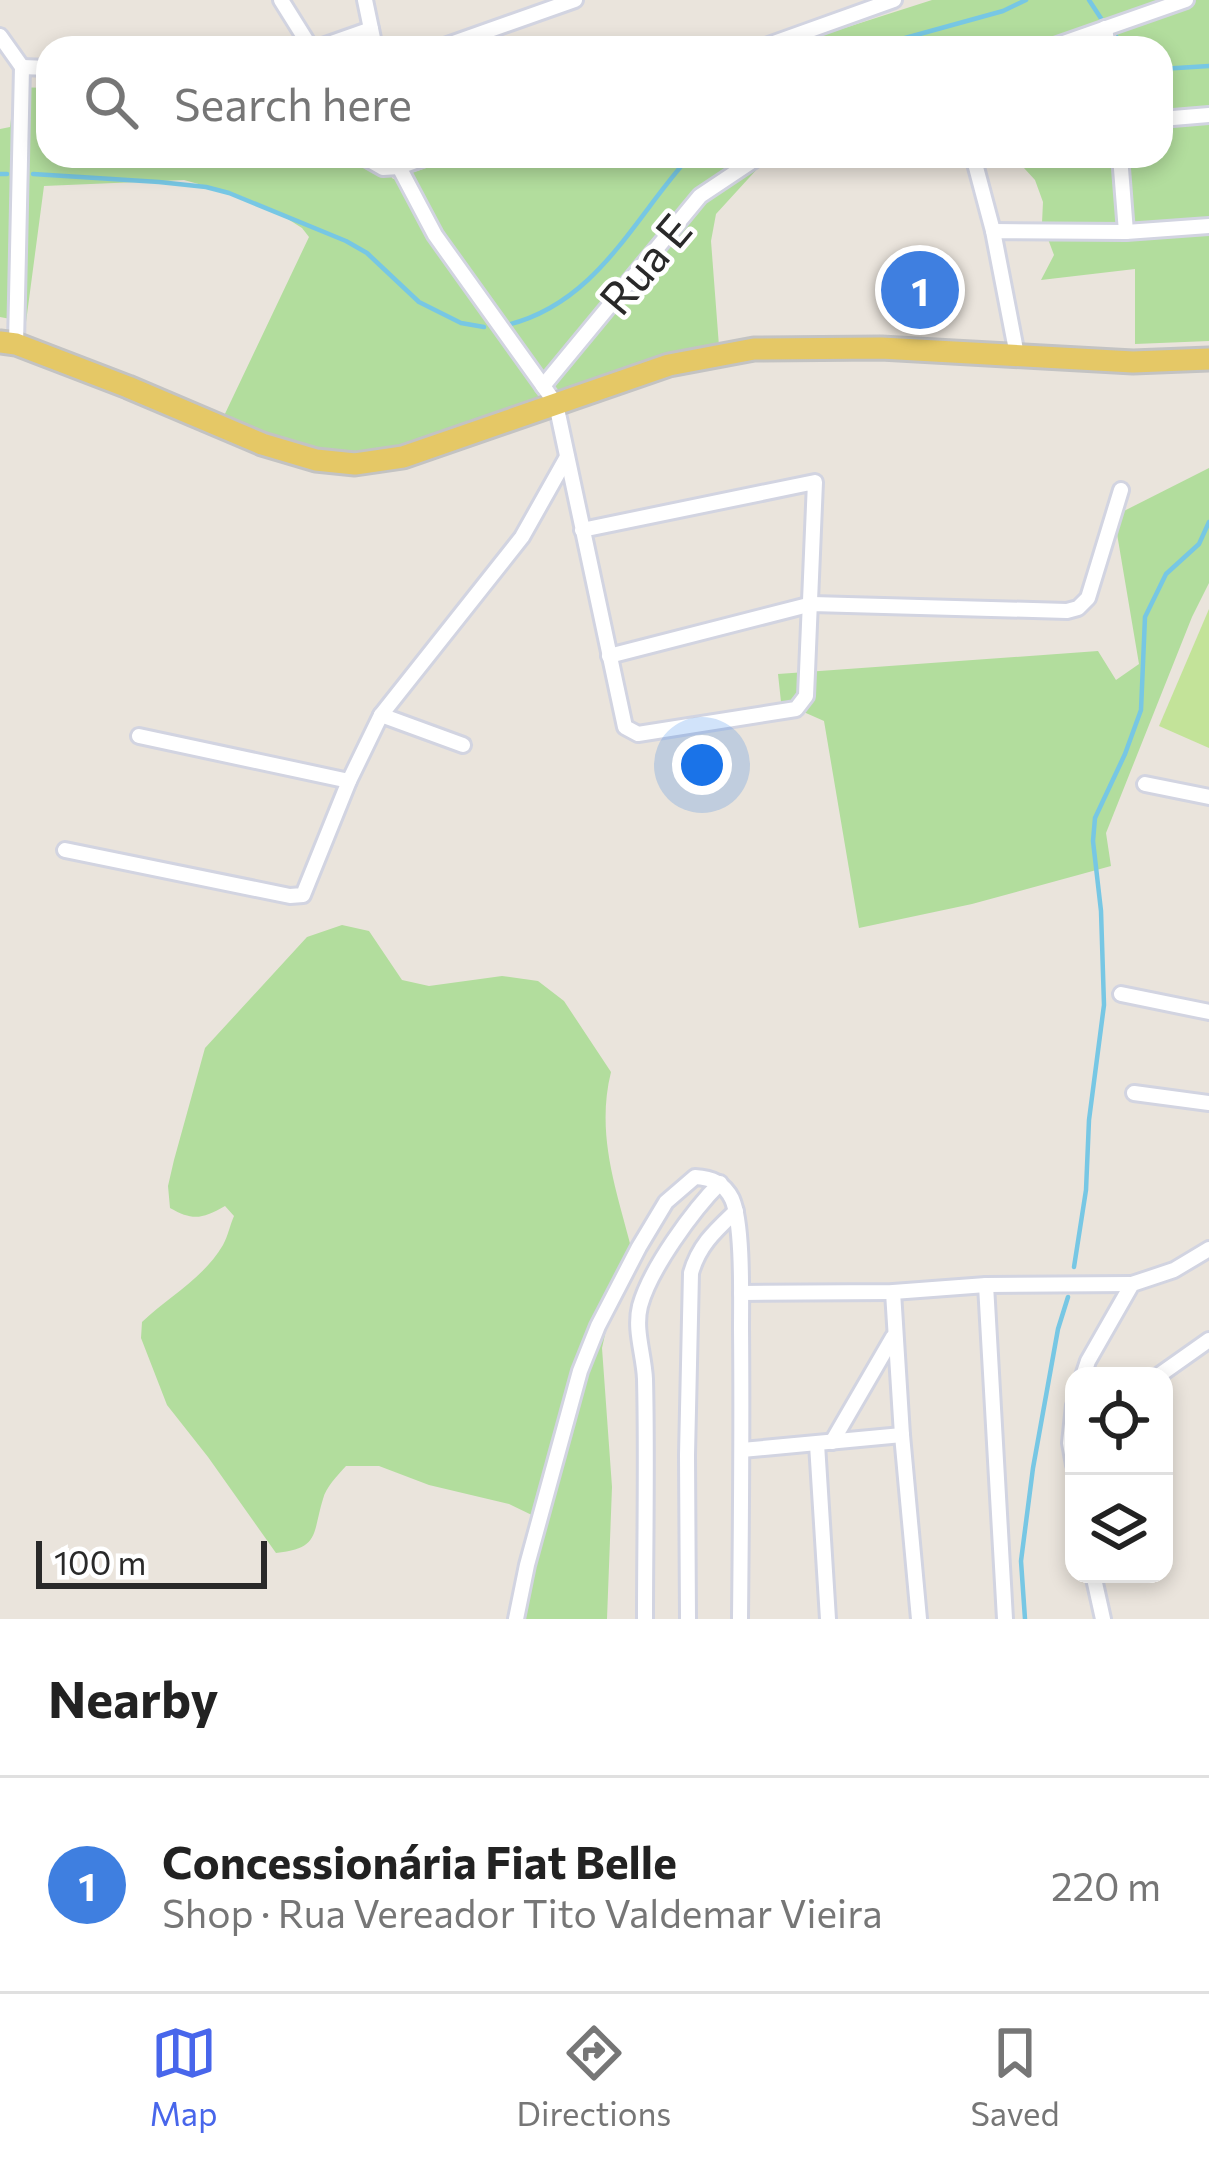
<!DOCTYPE html>
<html lang="en">
<head>
<meta charset="utf-8">
<style>
  :root { --surface:#fff; --page:#f6f6f6; --text:#222; --muted:#767676; --line:#e0e0e0; --accent:#4866eb }
  body { margin:0; font-family:Commissioner,sans-serif; background:var(--page); color:var(--text) }
  .controls { position:absolute; right:36px; bottom:36px; display:grid; overflow:hidden; border-radius:24px; box-shadow:0 6px 18px #0003 }
  .controls button { width:108px; height:108px; display:grid; place-items:center; padding:0; border:0; border-bottom:3px solid var(--line); background:var(--surface); color:var(--text); font:60px sans-serif }
  .scale { position:absolute; left:36px; bottom:30px; width:231px; box-sizing:border-box; padding-left:12px; border:6px solid #292929; border-top:0; font-size:33px; line-height:42px; white-space:nowrap; color:#292929; -webkit-text-stroke:9px #fff; paint-order:stroke }
  .you { position:absolute; left:702px; top:765px; width:42px; height:42px; margin:-30px; border:9px solid #fff; border-radius:50%; background:#1a73e8; box-shadow:0 0 0 18px #1a73e833 }
  .badge { display:grid; place-items:center; width:78px; height:78px; border-radius:50%; background:var(--accent); color:#fff; font-size:39px; font-weight:700 }
  .pin { position:absolute; translate:-50% -50%; border:6px solid #fff; box-shadow:0 3px 12px #0006 }
  .list { margin:0; padding:0; list-style:none }
  h2 { display:flex; justify-content:space-between; align-items:center; height:156px; margin:0; padding:0 48px; font-size:51px }
  h2 small { font-size:39px; font-weight:400; color:var(--muted) }
  .list li { display:grid; grid-template-columns:78px 1fr auto; gap:36px; align-items:center; box-sizing:border-box; height:216px; padding:0 48px; border-top:3px solid var(--line) }
  .list b { display:block; font-size:45px; white-space:nowrap }
  .list p { margin:0; font-size:39px; white-space:nowrap; color:var(--muted) }
  .list em { font-size:39px; font-style:normal; color:var(--muted) }
  .icon { flex:none; width:66px; height:66px; fill:none; stroke:currentColor; stroke-width:2; stroke-linecap:round; stroke-linejoin:round }
  .map { position:relative; flex:none; width:1209px; height:1619px; overflow:hidden }
  .search { position:absolute; background:var(--surface); box-shadow:0 6px 18px #0003; left:36px; right:36px; top:36px; height:132px; display:flex; align-items:center; gap:30px; box-sizing:border-box; padding:0 42px; border-radius:36px; color:var(--muted); font-size:45px }
  .sheet { height:372px; background:var(--surface) }
  nav { display:flex; justify-content:space-around; align-items:center; box-sizing:border-box; height:168px; border-top:3px solid var(--line); background:var(--surface); font-size:33px; color:var(--muted) }
  nav a { display:grid; justify-items:center; gap:6px }
  nav .on { color:var(--accent) }
  .map>svg:first-child { display:block }
  .green { fill:#b2dd9d }
  .pitch { fill:#c3e399 }
  .lines { fill:none; stroke-linecap:round; stroke-linejoin:round }
  .stream { stroke:#77c7e4; stroke-width:4.5 }
  .minor-casing { stroke:#d2d4e1; stroke-width:20 }
  .primary-casing { stroke:#c3c3c3; stroke-width:27 }
  .minor { stroke:#fff; stroke-width:14 }
  .primary { stroke:#e5c866; stroke-width:21 }
  .labels { text-anchor:middle; dominant-baseline:central; stroke-width:9; stroke-linejoin:round; paint-order:stroke }
  .street-label { font-size:45px; fill:#292929; stroke:#fff }
</style>
</head>
<body>
<div class="map">
<svg width="1209" height="1619" viewBox="0 0 1209 1619">
  <rect width="100%" height="100%" fill="#eae4dc"/>
  <g class="green">
    <polygon points="932,0 1209,0 1209,341 1135,344 1135,269 1041,280 1054,255 1042,223 1043,202 1035,180 1014,157 1161,156 1161,48 782,48"/>
    <polygon points="15,87 48,88 48,156 377,156 393,179 462,156 769,156 716,214 711,241 719,346 651,360 564,389 443,439 339,459 222,420 309,237 302,228 272,209 238,195 184,180 44,186 26,322 0,317 0,129 10,127"/>
    <polygon points="1209,468 1209,583 1192,617 1106,833 1111,866 972,904 859,928 824,721 781,702 778,674 1098,651 1116,680 1139,664 1114,516"/>
    <path d="M342 925 369 931 402 980 429 986 502 976 538 981 564 1001 611 1072C595 1137 618 1193 633 1255L616 1285 602 1348 612 1487 607 1619H518L538 1518 509 1504 429 1485 379 1466H346C337 1476 326 1487 323 1499 312 1535 320 1548 276 1553L208 1457 167 1405 141 1338 142 1322C168 1297 204 1278 223 1245 228 1236 230 1225 234 1216L225 1206C202 1219 193 1221 170 1208L168 1186 174 1160 205 1048 307 937Z"/>
  </g>
  <polygon class="pitch" points="1209,609 1209,748 1159,726"/>
  <g class="lines">
    <g class="stream">
      <polyline points="1089,0 1106,26 1127,48"/>
      <polyline points="869,48 1003,11 1026,0"/>
      <polyline points="1161,69 1209,66"/>
      <polyline points="0,174 7,174"/>
      <polyline points="33,174 159,182 206,187 229,193 346,241 367,253 419,302 461,323 484,327"/>
      <path d="M507 325C597 303 633 219 690 156"/>
      <polyline points="1074,1267 1086,1190 1089,1120 1104,1005 1101,911 1093,841 1095,818 1125,754 1141,710 1145,617 1166,574 1199,544 1209,522"/>
      <polyline points="1025,1619 1021,1561 1033,1468 1058,1329 1068,1297"/>
    </g>
    <g class="minor-casing">
      <g id="minor">
        <polyline points="281,0 311,48"/>
        <polyline points="365,0 375,48"/>
        <polyline points="1105,28 1108,48"/>
        <polyline points="0,36 22,67 16,344"/>
        <polyline points="317,48 371,29"/>
        <polyline points="439,48 575,0"/>
        <polyline points="760,48 894,0"/>
        <polyline points="1049,48 1186,0"/>
        <polyline points="22,67 48,68"/>
        <polyline points="1161,119 1209,115"/>
        <polyline points="362,156 383,168 399,167"/>
        <polyline points="430,156 399,167 435,235 556,404 625,727 638,734 796,709 806,696 815,482 582,530"/>
        <polyline points="973,156 993,231"/>
        <polyline points="1120,156 1126,232 1209,226"/>
        <polyline points="1017,355 993,231 1126,232"/>
        <polyline points="543,386 700,196 760,156"/>
        <polyline points="609,656 812,604 1067,611 1078,608 1088,598 1121,490"/>
        <polyline points="381,715 463,745"/>
        <polyline points="139,736 349,781"/>
        <polyline points="1145,784 1209,797"/>
        <polyline points="65,850 290,896 303,895 349,781 381,715 522,537 567,457"/>
        <polyline points="1121,994 1209,1012"/>
        <polyline points="1134,1093 1209,1103"/>
        <polyline points="986,1285 1005,1619"/>
        <polyline points="893,1292 902,1435 919,1619"/>
        <polyline points="741,1293 893,1292 986,1285 1132,1284"/>
        <polyline points="1083,1376 1088,1361 1132,1284 1174,1270 1209,1249"/>
        <polyline points="1158,1376 1209,1340"/>
        <polyline points="1074,1405 1070,1443 1074,1465"/>
        <polyline points="832,1442 893,1337"/>
        <polyline points="817,1444 828,1619"/>
        <polyline points="742,1450 902,1435"/>
        <polyline points="1093,1574 1103,1619"/>
        <path d="M516 1619 527 1565 580 1371 598 1326 639 1247 666 1202 695 1177C712 1178 724 1183 732 1199 743 1224 741 1299 741 1329 742 1426 741 1522 740 1619"/>
        <path d="M645 1619C645 1539 647 1459 645 1379 644 1355 634 1330 640 1306 650 1269 693 1210 720 1183"/>
        <path d="M688 1619 687 1455 691 1273C699 1245 715 1231 736 1211"/>
      </g>
    </g>
    <g class="primary-casing">
      <polyline id="primary" points="0,342 16,344 128,387 262,444 316,460 355,464 403,457 669,365 754,349 881,348 1133,362 1209,359"/>
    </g>
    <use href="#minor" class="minor"/>
    <use href="#primary" class="primary"/>
  </g>
  <g class="labels">
    <g class="street-label">
      <text transform="translate(644 263) rotate(-50)">Rua E</text>
    </g>
  </g>
</svg>
<div class="controls">
<button><svg class="icon" aria-label="locate" viewBox="0 0 24 24"><circle cx="12" cy="12" r="6"/><path d="M12 2v4M12 18v4M2 12h4M18 12h4"/></svg></button>
<button><svg class="icon" aria-label="layers" viewBox="0 0 24 24"><path d="M12 4l9 5-9 5-9-5zM3 14l9 5 9-5"/></svg></button>
</div>
<div class="scale">100 m</div>
<div class="you"></div>
<div class="pin badge" style="left:920px;top:290px;background:#3f7fe0">1</div>
<div class="search"><svg class="icon" aria-label="search" viewBox="0 0 24 24"><circle cx="10" cy="10" r="6"/><path d="M15 15l6 6"/></svg>Search here</div>
</div>
<section class="sheet">
<h2>Nearby<small></small></h2>
<ul class="list">
<li><span class="badge" style="background:#3f7fe0">1</span><div><b>Concessionária Fiat Belle</b><p>Shop · Rua Vereador Tito Valdemar Vieira</p></div><em>220 m</em></li>
</ul>
</section>
<nav>
<a class="on"><svg class="icon" aria-label="map" viewBox="0 0 24 24"><path d="M3 6l6-2 6 2 6-2v14l-6 2-6-2-6 2zM9 4v14M15 6v14"/></svg>Map</a>
<a><svg class="icon" aria-label="directions" viewBox="0 0 24 24"><path d="M12 3l9 9-9 9-9-9zM9 14v-3h6M13 9l2 2-2 2"/></svg>Directions</a>
<a><svg class="icon" aria-label="saved" viewBox="0 0 24 24"><path d="M7 4h10v16l-5-4-5 4z"/></svg>Saved</a>
</nav>
</body>
</html>
